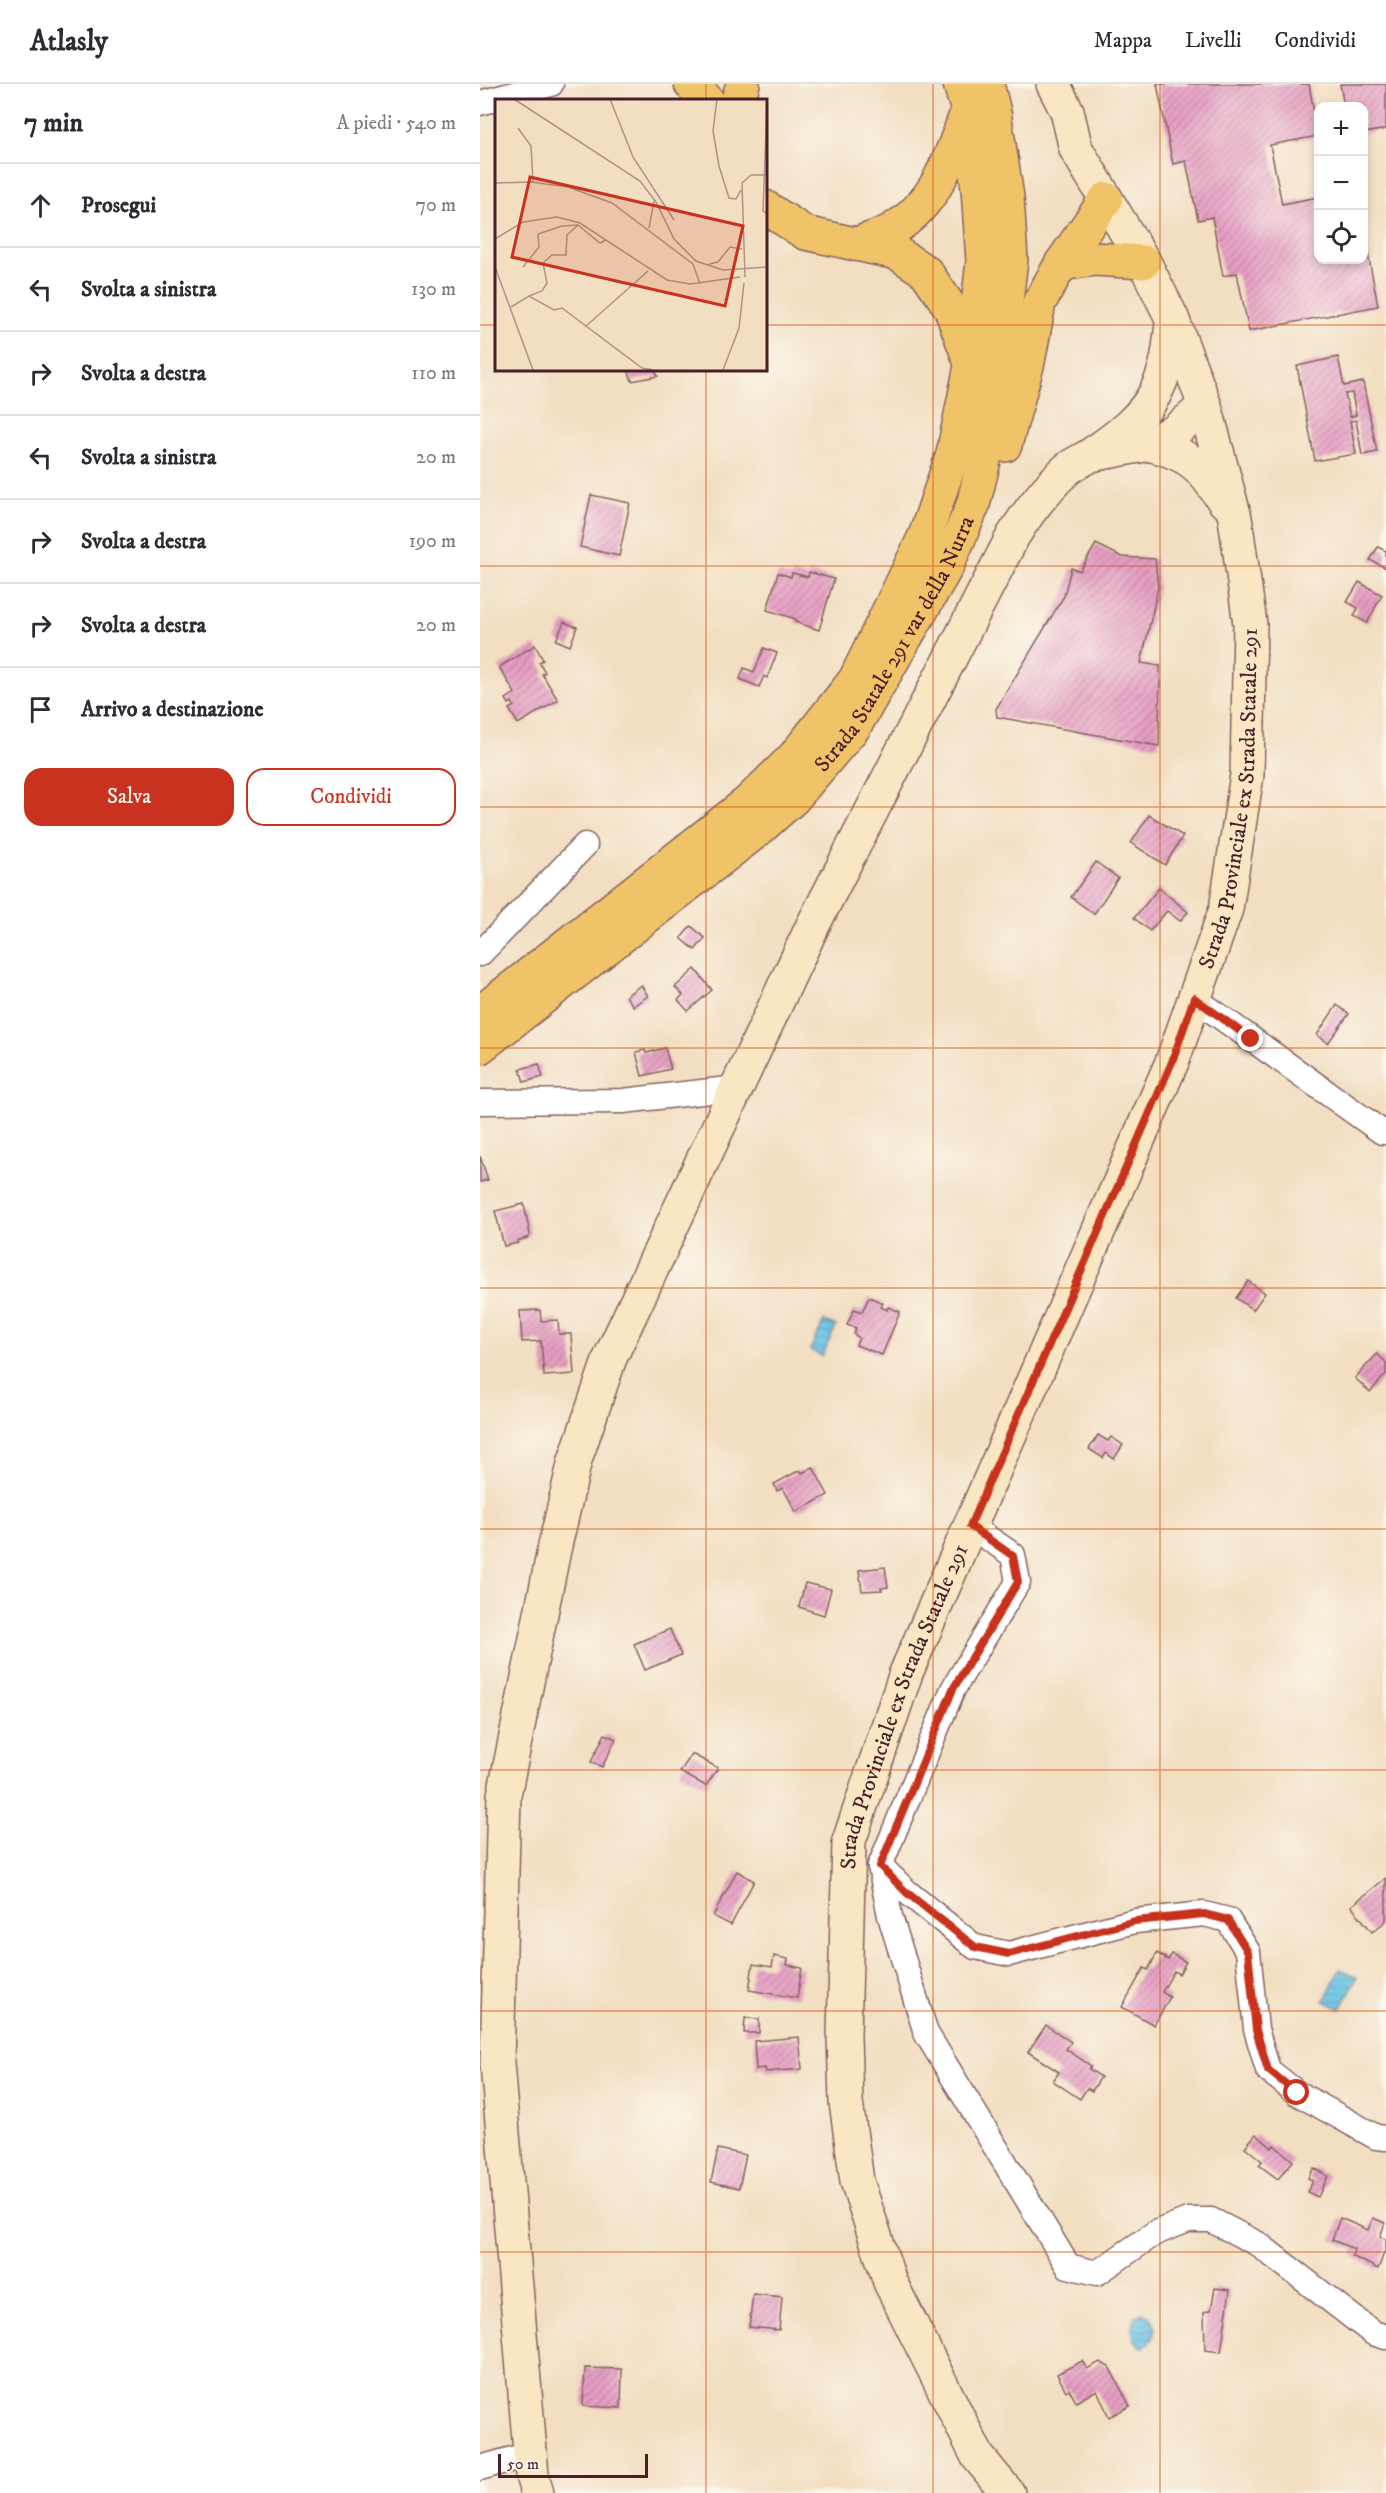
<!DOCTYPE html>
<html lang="it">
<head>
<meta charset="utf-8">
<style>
  :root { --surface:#fff; --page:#f7f7f7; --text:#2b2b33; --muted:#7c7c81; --line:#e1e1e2; --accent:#c8321e }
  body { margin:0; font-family:"IM FELL DW Pica",serif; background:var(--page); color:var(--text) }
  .controls { position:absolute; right:18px; top:18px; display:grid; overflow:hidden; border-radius:12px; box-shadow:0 3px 9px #0003 }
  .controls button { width:54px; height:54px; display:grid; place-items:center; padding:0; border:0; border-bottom:2px solid var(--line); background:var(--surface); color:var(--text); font:30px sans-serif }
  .scale { position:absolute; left:18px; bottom:15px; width:150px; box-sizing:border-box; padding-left:6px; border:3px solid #4a1f2b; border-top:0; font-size:16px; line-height:21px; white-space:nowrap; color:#4a1f2b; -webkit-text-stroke:4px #fbf7ec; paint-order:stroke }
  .stop { position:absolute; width:18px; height:18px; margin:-14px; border:4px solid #c8321e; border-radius:50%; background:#fff }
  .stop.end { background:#c8321e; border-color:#fff; box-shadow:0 2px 6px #0008 }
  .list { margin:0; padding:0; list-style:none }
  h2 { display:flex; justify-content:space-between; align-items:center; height:78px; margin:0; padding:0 24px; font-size:26px }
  h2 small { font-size:20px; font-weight:400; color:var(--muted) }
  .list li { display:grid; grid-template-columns:39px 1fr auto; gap:18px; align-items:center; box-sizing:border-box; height:84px; padding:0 24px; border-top:2px solid var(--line) }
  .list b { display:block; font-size:22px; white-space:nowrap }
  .list em { font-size:20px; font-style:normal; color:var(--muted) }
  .actions { display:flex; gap:12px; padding:18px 24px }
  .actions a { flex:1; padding:14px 0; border:2px solid var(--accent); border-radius:18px; text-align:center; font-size:21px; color:var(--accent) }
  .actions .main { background:var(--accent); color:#fff }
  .icon { flex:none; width:33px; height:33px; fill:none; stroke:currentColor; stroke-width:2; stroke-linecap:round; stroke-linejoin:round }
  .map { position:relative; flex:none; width:906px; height:2409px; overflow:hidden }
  header { display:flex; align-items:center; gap:36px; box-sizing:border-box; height:84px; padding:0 30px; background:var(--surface); border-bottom:2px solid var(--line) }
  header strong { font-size:28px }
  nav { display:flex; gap:33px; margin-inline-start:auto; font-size:21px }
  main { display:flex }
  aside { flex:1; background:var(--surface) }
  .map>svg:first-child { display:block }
  .water { fill:url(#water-rules); stroke:#587188; stroke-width:1.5 }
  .building { fill:url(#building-hatch); fill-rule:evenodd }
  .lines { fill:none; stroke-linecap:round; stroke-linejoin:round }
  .street-casing { stroke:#856260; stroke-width:27 }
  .secondary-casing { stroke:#856260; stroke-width:36 }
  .highway-casing { stroke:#856260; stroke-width:36 }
  .street { stroke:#fff; stroke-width:24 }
  .secondary { stroke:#f9e7c3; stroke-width:33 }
  .highway { stroke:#f1c369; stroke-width:33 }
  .route { stroke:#c8321e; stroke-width:8 }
  .grid { fill:none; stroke:#d8530f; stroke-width:1.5; stroke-opacity:0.55 }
  .labels { text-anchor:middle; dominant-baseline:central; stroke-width:5; stroke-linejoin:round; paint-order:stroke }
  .street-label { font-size:22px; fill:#4a1f2b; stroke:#fbf7ec }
  .inset-road { fill:none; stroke:#af9285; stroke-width:1.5 }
  .view { fill:#c8321e; fill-opacity:0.15; stroke:#c8321e; stroke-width:3 }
  .inset-edge { fill:none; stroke:#4a1f2b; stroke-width:3 }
</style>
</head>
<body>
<header>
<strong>Atlasly</strong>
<nav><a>Mappa</a><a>Livelli</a><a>Condividi</a></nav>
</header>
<main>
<aside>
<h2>7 min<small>A piedi · 540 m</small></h2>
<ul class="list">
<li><svg class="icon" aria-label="ahead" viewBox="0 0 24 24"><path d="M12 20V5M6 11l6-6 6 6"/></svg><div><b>Prosegui</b></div><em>70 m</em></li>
<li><svg class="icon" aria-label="left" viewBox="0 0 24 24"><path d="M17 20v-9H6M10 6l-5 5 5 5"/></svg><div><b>Svolta a sinistra</b></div><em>130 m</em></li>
<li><svg class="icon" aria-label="right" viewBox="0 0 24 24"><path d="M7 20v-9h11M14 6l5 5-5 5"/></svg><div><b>Svolta a destra</b></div><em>110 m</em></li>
<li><svg class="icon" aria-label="left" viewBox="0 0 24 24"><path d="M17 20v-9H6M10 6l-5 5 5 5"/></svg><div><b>Svolta a sinistra</b></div><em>20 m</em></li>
<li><svg class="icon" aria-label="right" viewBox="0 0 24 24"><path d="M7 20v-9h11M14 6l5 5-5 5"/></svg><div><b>Svolta a destra</b></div><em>190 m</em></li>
<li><svg class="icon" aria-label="right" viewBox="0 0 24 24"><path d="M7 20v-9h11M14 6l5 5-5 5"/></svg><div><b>Svolta a destra</b></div><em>20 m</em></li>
<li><svg class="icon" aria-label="arrive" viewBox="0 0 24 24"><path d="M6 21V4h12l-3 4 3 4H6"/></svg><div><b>Arrivo a destinazione</b></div></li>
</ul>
<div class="actions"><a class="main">Salva</a><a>Condividi</a></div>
</aside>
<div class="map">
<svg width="906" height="2409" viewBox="0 0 906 2409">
  <defs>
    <pattern id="water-rules" width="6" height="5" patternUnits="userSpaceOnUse" patternTransform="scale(1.5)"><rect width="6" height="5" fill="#67c3e5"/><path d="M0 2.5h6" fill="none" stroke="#5ba7c5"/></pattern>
    <pattern id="building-hatch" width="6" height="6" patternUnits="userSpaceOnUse" patternTransform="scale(1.5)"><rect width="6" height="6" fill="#e69ec2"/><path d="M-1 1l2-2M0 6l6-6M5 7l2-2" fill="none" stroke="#bc809e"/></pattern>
  </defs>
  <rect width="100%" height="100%" fill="#fbf7ec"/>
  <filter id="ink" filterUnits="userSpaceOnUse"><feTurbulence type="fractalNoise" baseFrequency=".0167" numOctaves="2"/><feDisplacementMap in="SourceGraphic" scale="12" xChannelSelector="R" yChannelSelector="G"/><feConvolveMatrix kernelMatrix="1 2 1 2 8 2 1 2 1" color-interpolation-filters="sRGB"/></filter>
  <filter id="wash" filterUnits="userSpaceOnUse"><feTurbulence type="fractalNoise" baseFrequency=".008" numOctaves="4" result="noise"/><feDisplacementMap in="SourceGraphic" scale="24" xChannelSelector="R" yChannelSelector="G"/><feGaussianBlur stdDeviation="1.35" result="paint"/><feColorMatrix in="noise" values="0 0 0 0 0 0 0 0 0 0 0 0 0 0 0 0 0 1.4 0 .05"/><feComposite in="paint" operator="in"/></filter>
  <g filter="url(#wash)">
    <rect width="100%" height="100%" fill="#f2dec1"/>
    <g class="water">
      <polygon points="344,1237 356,1242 342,1272 330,1266"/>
      <polygon points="860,1885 877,1893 861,1925 844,1917"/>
      <path d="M663 2229C680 2235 677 2256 663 2263 651 2258 651 2244 654 2233Z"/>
    </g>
    <g id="blocks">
      <g class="building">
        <polygon points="677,0 829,0 838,52 790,61 802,120 838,113 838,176 884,176 885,154 898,222 769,247 757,189 743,192 732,133 718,136 706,77 693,80"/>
        <polygon points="860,0 906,0 906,45 884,49 884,22 864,22"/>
        <path d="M858 273 864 302 883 298 897 368 882 371 876 336 870 337 876 370 835 377 817 282ZM872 309 876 331 870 333 865 310Z"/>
        <polygon points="148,285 174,285 178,292 152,297"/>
        <polygon points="111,411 150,419 139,472 100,463"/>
        <polygon points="616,460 642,473 675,475 678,504 661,579 680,582 679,662 517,633 516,625 584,512 591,484 600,487"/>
        <polygon points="898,463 906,467 906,484 890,476"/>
        <polygon points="329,488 354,495 339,546 315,538 316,535 287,526 298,489 311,493 312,489 328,493"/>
        <polygon points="879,498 902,511 887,539 874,532 878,524 867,518"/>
        <polygon points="84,538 97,543 90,562 76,556"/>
        <polygon points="55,561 63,576 59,578 65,588 62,590 78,616 38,640 29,625 34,622 32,618 29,620 26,615 35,609 19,583"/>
        <polygon points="284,564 297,569 287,594 284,592 279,603 260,595 264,584 274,588"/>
        <polygon points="669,731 703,752 685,781 651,759"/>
        <polygon points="616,778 638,794 614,830 591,813"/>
        <polygon points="679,804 708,828 700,837 687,827 670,847 654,834"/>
        <polygon points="211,842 225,854 215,866 201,854"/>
        <polygon points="215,885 232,906 208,927 198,916 203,911 195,903"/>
        <polygon points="161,901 168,912 153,922 146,912"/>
        <polygon points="857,921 869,930 848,959 837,951"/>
        <polygon points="185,964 191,985 162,992 156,968 165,966 166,969"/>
        <polygon points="59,980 63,993 44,998 40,985"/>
        <polygon points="0,1072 8,1096 0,1098"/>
        <polygon points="44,1120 50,1150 47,1154 37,1157 38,1159 24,1162 15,1127"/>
        <polygon points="768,1197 785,1209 773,1226 756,1214"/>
        <polygon points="389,1213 403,1219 401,1223 407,1226 408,1223 420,1228 402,1271 376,1261 379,1254 374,1250 376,1244 367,1241 374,1225 382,1228"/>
        <polygon points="60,1226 61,1237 78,1236 79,1250 91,1250 94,1290 64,1292 61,1257 42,1258 40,1227"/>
        <polygon points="897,1270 906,1278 906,1290 890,1308 875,1294"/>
        <polygon points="618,1351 628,1357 631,1353 643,1361 634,1375 626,1369 623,1374 609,1365"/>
        <polygon points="333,1383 348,1411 316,1428 303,1404 297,1407 294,1400 320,1386 322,1389"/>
        <polygon points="405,1483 408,1503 401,1504 402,1506 382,1507 379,1486"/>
        <polygon points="325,1499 351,1505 344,1531 319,1523"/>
        <polygon points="190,1545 201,1571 165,1586 154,1560"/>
        <polygon points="125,1650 136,1655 122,1683 111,1678"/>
        <polygon points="212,1670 238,1684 226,1702 200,1688"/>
        <polygon points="257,1787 274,1797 251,1841 233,1832"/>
        <polygon points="906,1794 906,1837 892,1848 871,1822"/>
        <polygon points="677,1869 688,1876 692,1870 706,1878 699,1890 694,1887 682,1908 690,1913 674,1941 642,1923 664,1884 668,1886"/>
        <polygon points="294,1872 308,1875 307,1881 322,1884 317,1914 269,1906 273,1880 292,1883"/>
        <polygon points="265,1934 279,1935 279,1949 264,1949"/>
        <polygon points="566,1941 591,1958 586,1965 611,1982 609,1985 621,1993 612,2007 607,2004 600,2015 573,1997 579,1988 548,1968"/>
        <polygon points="319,1953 322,1985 286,1988 285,1984 276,1985 274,1957"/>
        <polygon points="776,2050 792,2064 794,2061 813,2077 798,2095 779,2081 782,2077 765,2063"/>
        <polygon points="238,2065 266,2071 259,2104 231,2098"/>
        <polygon points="834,2084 848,2092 838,2113 827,2108 833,2097 828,2094"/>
        <polygon points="860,2134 888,2146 893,2134 905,2139 900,2153 906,2155 906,2164 898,2185 872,2172 874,2165 852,2156"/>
        <polygon points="735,2204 750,2206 741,2268 725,2266 724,2228 731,2226"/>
        <polygon points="273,2210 302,2213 299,2246 269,2243"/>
        <polygon points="602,2277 607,2285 620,2278 629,2283 650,2322 629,2333 617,2306 596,2318 589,2305 586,2307 577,2290"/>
        <polygon points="105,2284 142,2285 141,2324 103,2322"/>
      </g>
    </g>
  </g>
  <g filter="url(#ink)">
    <use href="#blocks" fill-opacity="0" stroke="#856260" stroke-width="1.5"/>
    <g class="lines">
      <g class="street-casing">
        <g id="street">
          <polyline points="0,19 71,0"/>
          <polyline points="0,870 105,761"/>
          <polyline points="714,914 902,1048 906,1048"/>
          <polyline points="0,1018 143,1017 257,1004"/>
          <polyline points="490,1442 533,1471 538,1498 473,1605 400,1782 410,1832 446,1949 588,2182 617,2189 675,2149 708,2136 731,2136 778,2160 893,2249 906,2253"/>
          <polyline points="400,1782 427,1808 495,1863 529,1870 655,1837 724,1830 748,1836 768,1868 776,1945 788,1986 817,2009 896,2053 906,2054"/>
          <polyline points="0,2384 50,2370"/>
        </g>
      </g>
      <g class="secondary-casing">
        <g id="secondary">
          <path d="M669 360C713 372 719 381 744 417"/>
          <polyline points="616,370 669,360 695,347 725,322"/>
          <path d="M57 2409 52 2391 17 1979 24 1711 74 1466 95 1376 130 1274 333 841 533 452C548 428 564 407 585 387 592 380 604 376 612 370 637 353 668 330 679 301 688 281 690 259 692 238"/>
          <path id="s1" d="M528 2409 498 2373 410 2198 377 2097 366 2018 364 1952 369 1757 426 1589 692 978 746 825 767 691 770 540 755 434 725 322 692 234 664 178 596 65 587 27 573 0"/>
        </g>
      </g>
      <g class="highway-casing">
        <g id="highway">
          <polyline points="211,0 227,16"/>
          <polyline points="258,16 263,0"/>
          <polyline points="285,123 325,149 417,169 446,188 470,223 489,274"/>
          <path d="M377 160C389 155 402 152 412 146 456 120 470 75 486 31"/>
          <polyline points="581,180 615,175 664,178"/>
          <polyline points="525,361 548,278 559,219 581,180 626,115"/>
          <polyline points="0,929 267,719 314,673 375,596 445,452 473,370 491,282 503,177 498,105 488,27 480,0"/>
          <path id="s2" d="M0 963 278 746 313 715 374 643 467 482 493 421 509 356 531 176 527 113 514 28 507 0"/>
        </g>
      </g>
      <use href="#street" class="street"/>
      <use href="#secondary" class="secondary"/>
      <use href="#highway" class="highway"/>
    </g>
  </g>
  <g class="lines" filter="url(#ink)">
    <polyline class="route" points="771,955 714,914 692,978 490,1442 533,1472 538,1498 473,1605 400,1782 426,1808 495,1863 529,1870 655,1837 724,1830 748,1836 768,1868 776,1946 788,1986 817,2009"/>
  </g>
  <path class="grid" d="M226 0V16M453 0V2409M680 0V2409M0 241H16M285 241H906M226 285V2409M0 482H906M0 723H906M0 964H906M0 1204H906M0 1445H906M0 1686H906M0 1927H906M0 2168H906"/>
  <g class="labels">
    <g class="street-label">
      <text stroke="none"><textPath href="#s2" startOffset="586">Strada Statale 291 var della Nurra</textPath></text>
      <text stroke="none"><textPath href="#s1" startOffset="1806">Strada Provinciale ex Strada Statale 291</textPath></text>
      <text stroke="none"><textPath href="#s1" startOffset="834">Strada Provinciale ex Strada Statale 291</textPath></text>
    </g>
  </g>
  <g transform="translate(15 15)">
    <rect width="272" height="272" fill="#f2dec1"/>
    <path class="inset-road" d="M19 0 145 82 161 103 179 140 201 162 228 171 272 168M115 0 138 58 179 121M222 0 218 32 224 67 234 99 241 100 246 91M272 4 268 112 272 114M23 29 36 47 38 83M0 84 36 83 73 88 117 104 198 165 205 185M154 129 159 102M0 140 28 123 62 118 85 124 172 181 195 185 245 178M214 165 223 163 235 148 247 150M0 168 38 271M28 168 44 148 43 135 67 127 83 126 105 144 111 141M250 178 247 84 256 76H272M34 197 47 192 52 184 48 164 57 156H71L72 136 83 126M16 208 34 197 59 211 67 209 147 269 159 271M90 228 153 172M228 271 244 229 249 184"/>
    <path class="view" d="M35 78 248 127 230 207 17 158Z"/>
    <rect width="272" height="272" class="inset-edge"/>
  </g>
</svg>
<div class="controls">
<button>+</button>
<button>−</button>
<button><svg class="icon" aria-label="locate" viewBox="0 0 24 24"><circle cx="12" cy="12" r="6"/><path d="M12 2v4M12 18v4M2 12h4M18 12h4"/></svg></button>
</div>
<div class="scale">50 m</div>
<div class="stop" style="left:817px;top:2009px"></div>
<div class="stop end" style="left:771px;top:955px"></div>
</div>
</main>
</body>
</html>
